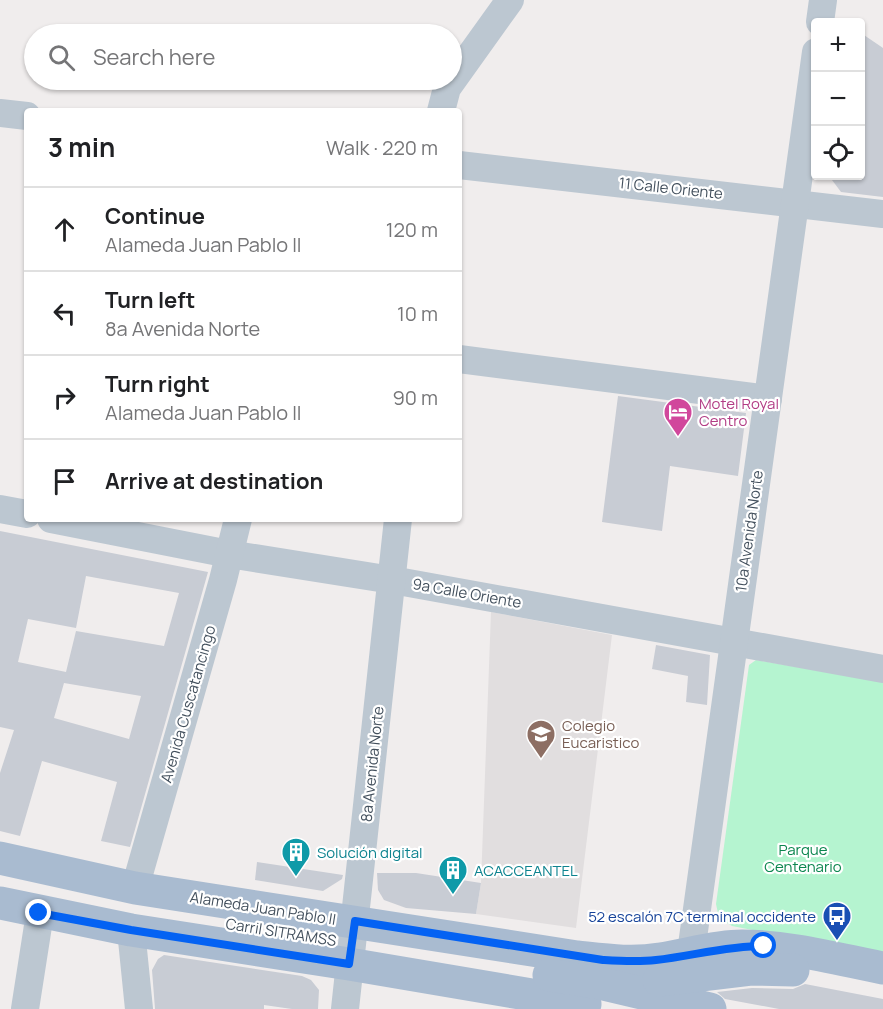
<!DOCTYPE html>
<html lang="en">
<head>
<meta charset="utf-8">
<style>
  :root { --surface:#fff; --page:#f2f2f2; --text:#202124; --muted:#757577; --line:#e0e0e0 }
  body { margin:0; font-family:Manrope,sans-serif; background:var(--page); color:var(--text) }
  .controls { position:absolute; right:18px; top:18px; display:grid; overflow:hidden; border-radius:6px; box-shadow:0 2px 4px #0004 }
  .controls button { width:54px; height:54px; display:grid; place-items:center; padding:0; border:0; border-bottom:2px solid var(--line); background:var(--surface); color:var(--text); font:30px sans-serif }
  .stop { position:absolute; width:18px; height:18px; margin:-14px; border:4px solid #0462f3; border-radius:50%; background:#fff }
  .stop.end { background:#0462f3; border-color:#fff; box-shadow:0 2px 6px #0008 }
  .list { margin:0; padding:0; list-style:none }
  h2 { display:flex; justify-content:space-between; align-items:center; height:78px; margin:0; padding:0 24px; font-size:26px }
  h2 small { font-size:20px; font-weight:400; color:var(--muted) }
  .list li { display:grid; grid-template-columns:39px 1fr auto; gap:18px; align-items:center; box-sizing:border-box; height:84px; padding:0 24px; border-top:2px solid var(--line) }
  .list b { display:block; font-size:22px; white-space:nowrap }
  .list p { margin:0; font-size:20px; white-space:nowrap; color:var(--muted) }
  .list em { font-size:20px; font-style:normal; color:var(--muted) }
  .icon { flex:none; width:33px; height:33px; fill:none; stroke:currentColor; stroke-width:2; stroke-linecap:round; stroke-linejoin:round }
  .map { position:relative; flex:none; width:883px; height:1009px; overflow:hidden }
  .search { position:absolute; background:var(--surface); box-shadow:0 2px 4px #0004; left:24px; top:24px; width:438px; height:66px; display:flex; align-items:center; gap:15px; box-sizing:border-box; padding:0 21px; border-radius:33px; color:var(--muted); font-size:22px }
  .panel { position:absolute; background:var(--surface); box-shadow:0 2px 4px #0004; left:24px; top:108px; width:438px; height:414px; border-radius:6px }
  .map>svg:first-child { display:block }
  .education { fill:#e1dedf }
  .green { fill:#b5f4d0 }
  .building { fill:#c8ccd4; fill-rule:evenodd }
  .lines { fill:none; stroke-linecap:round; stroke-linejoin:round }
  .minor { stroke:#bcc7d1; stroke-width:28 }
  .major { stroke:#a9bbd0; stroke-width:33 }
  .route { stroke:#0462f3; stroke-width:8 }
  .labels { text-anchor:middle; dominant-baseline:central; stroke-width:4.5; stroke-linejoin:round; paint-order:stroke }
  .street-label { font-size:15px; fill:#43505d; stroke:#fff }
  .hotel-label { font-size:15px; fill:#b23c85; stroke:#fff; text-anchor:start }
  .education-label { font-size:15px; fill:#785e54; stroke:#fff; text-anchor:start }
  .park-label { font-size:15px; fill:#0c864f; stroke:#fff }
  .culture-label { font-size:15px; fill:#0d838f; stroke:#fff; text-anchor:start }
  .transit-label { font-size:15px; fill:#164399; stroke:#fff; text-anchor:end }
</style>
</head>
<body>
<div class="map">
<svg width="883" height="1009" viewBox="0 0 883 1009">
  <rect width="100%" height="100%" fill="#f0eded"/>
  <polygon class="education" points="491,612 612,635 576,928 476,914 481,883"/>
  <polygon class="green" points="756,660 883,682 883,956 732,926 719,918 716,904 749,665"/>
  <g class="building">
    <polygon points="861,33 883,48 883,197 841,192 829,176 861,176"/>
    <polygon points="618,396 746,413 738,476 670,466 662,531 602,522"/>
    <path d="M0 531 208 572 130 847 101 841 117 782 42 761 20 836 0 831V773L14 730 0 727ZM86 576 179 593 164 646 76 631 66 672 18 662 28 619 76 628ZM64 683 141 696 129 739 54 718Z"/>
    <polygon points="656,645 710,655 707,705 686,702 688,676 652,669"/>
    <polygon points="257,862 343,875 342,879 323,891 255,880"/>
    <polygon points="377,873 416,873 481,883 476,914 406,908 384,900 378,890"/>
    <polygon points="164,955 302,976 311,980 319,990 318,1009 292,1009 264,1005 264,1009 155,1009 152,970 158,959"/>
    <polygon points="805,984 883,999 883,1009 779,1009 725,999 717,992 752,988 793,989"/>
  </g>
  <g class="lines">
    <g class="minor">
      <polyline points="820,22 823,0"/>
      <polyline points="441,111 447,88 510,0"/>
      <polyline points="0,113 27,116"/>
      <polyline points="459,165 883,214"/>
      <polyline points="459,359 768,399"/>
      <polyline points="0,509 27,514"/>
      <polyline points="51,519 229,554 392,580 883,669"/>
      <polyline points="135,888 223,580 238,519"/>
      <polyline points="131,930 139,1009"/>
      <polyline points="688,974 816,52"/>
      <polyline points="25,1009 40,913"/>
      <polyline points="345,1009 398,519"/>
    </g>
    <g class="major">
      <path d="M0 858 135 888 577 957C605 960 632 964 660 959 687 955 714 946 742 946 789 946 837 959 883 968"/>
      <polyline points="0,903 131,930 349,964 585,1004"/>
      <polyline points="549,975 599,983 710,1009"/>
      <polyline points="659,980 751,969 793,970"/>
    </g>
  </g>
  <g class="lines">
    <path class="route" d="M39 913 131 930 349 964 355 921 603 960C621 961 638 962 656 960 692 956 726 946 764 946"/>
  </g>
  <defs>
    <g id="hotel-pin" transform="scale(1.5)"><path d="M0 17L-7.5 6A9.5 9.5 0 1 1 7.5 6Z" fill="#d1479c" stroke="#fff"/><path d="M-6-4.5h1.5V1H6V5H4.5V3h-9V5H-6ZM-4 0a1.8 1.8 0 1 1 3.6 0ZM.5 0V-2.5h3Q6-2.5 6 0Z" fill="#fff"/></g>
    <g id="school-pin" transform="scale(1.5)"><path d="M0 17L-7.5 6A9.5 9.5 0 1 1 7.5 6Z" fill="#8d6e63" stroke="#fff"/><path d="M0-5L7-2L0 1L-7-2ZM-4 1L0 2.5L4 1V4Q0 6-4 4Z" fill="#fff"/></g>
    <g id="building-pin" transform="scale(1.5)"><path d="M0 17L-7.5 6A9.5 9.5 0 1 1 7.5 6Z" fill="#0f9aa8" stroke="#fff"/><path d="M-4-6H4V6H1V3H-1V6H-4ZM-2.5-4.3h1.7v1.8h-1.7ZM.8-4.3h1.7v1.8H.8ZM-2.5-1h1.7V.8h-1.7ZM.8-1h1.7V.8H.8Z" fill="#fff"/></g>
    <g id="bus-pin" transform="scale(1.5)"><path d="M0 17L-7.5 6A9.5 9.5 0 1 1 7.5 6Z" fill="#1a4fb4" stroke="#fff"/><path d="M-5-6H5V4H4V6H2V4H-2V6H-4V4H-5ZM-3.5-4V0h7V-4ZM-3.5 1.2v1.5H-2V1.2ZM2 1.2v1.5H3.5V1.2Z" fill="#fff"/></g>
  </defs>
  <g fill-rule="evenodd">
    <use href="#hotel-pin" x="678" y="412"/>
    <use href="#school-pin" x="541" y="734"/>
    <use href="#building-pin" x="296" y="852"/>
    <use href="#building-pin" x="453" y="870"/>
    <use href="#bus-pin" x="837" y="916"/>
  </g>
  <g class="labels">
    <g class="street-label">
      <text transform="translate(671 188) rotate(6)">11 Calle Oriente</text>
      <text transform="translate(749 531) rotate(-82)">10a Avenida Norte</text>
      <text transform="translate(467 593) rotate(10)">9a Calle Oriente</text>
      <text transform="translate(188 704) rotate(-74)">Avenida Cuscatancingo</text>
      <text transform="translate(372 764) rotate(-84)">8a Avenida Norte</text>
      <text transform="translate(263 908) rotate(9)">Alameda Juan Pablo II</text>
      <text transform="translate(281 932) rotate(9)">Carril SITRAMSS</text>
    </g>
    <g class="hotel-label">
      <text x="699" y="403">Motel Royal<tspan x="699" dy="17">Centro</tspan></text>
    </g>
    <g class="education-label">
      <text x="562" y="725">Colegio<tspan x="562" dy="17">Eucaristico</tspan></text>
    </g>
    <g class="park-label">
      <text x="803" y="849">Parque<tspan x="803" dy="17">Centenario</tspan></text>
    </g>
    <g class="culture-label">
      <text x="317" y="852">Solución digital</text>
      <text x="474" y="870">ACACCEANTEL</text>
    </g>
    <g class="transit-label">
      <text x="816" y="916">52 escalón 7C terminal occidente</text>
    </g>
  </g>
</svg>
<div class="controls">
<button>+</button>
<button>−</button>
<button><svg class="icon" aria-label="locate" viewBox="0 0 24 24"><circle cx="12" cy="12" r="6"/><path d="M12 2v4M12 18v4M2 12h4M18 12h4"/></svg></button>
</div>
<div class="stop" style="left:764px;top:946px"></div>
<div class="stop end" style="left:39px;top:913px"></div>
<div class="search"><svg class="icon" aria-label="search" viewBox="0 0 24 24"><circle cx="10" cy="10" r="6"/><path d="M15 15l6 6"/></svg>Search here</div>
<section class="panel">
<h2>3 min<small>Walk · 220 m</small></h2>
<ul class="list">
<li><svg class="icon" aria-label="ahead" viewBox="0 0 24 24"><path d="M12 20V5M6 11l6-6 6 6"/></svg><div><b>Continue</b><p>Alameda Juan Pablo II</p></div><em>120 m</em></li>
<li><svg class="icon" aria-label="left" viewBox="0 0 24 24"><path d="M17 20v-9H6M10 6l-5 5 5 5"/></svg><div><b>Turn left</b><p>8a Avenida Norte</p></div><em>10 m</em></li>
<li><svg class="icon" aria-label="right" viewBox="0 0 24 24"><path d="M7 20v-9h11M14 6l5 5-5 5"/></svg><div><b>Turn right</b><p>Alameda Juan Pablo II</p></div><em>90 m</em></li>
<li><svg class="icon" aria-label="arrive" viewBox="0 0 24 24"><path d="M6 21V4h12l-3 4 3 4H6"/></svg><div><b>Arrive at destination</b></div></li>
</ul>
</section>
</div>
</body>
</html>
